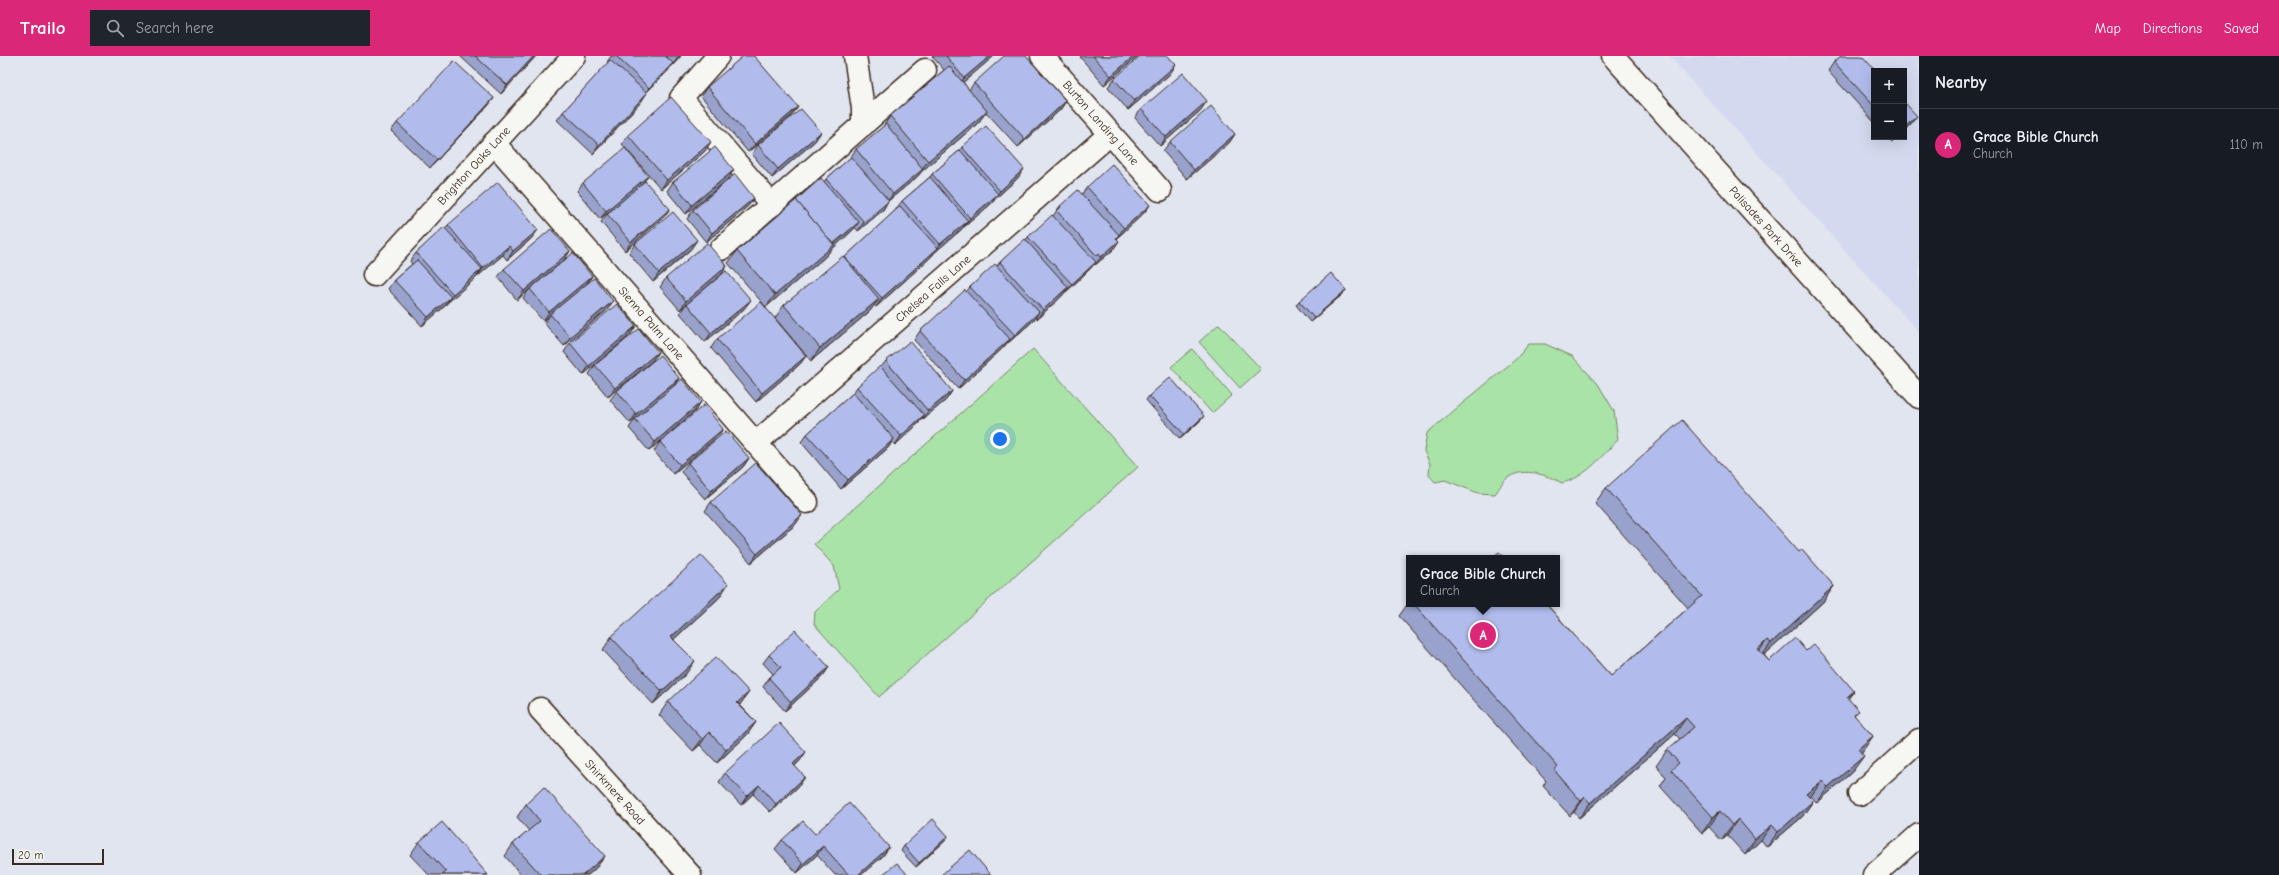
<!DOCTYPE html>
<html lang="en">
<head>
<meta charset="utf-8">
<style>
  :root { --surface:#171b24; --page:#20242c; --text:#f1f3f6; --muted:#9ea1a6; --line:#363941; --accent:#db2777 }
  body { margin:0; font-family:"Comic Neue",sans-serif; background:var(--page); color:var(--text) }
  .controls { position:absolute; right:12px; top:12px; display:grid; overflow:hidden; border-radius:0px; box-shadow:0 4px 16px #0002 }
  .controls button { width:36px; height:36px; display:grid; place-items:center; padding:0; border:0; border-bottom:1px solid var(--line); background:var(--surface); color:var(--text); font:20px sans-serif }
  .scale { position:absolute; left:12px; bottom:10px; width:92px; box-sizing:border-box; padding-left:4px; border:2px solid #3b2a1e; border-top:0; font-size:11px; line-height:14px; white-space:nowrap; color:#3b2a1e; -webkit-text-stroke:3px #f6f6f2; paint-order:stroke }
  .you { position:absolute; left:1000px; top:383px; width:14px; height:14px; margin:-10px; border:3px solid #fff; border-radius:50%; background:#1a73e8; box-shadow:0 0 0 6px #1a73e833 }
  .badge { display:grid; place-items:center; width:26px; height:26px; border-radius:50%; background:var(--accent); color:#fff; font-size:13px; font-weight:700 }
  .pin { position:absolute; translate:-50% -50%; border:2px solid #fff; box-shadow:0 1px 4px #0006 }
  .popup { position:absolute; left:1406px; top:499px; width:154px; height:52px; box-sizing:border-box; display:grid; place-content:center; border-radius:0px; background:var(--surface); filter:drop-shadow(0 1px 3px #0005); font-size:13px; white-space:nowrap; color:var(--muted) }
  .popup b { font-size:15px; color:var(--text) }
  .popup::after { content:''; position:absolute; left:50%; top:100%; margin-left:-8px; border:8px solid transparent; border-top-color:var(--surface) }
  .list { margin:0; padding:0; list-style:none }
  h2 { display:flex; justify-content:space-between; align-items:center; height:52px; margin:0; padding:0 16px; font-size:17px }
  h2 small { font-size:13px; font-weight:400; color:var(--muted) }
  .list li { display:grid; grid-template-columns:26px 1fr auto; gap:12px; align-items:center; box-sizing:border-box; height:72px; padding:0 16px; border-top:1px solid var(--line) }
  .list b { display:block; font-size:15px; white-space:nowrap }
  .list p { margin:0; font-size:13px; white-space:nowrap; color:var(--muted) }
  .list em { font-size:13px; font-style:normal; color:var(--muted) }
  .icon { flex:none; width:22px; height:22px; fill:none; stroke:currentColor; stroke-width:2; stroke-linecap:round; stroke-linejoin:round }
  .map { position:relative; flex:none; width:1919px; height:819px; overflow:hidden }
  header { display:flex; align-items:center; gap:24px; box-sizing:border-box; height:56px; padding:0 20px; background:var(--accent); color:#fff }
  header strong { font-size:19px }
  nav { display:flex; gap:22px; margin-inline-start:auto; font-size:14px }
  .search { width:280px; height:36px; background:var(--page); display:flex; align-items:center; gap:10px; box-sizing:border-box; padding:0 14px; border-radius:0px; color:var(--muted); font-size:15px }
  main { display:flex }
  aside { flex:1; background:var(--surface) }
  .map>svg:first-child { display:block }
  .built { fill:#d3d9ef; fill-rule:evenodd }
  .green { fill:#aae3a7; stroke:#728662 }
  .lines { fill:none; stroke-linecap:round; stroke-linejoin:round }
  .minor-casing { stroke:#3b2a1e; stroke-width:25 }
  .minor { stroke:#f6f6f2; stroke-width:22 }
  .wall { fill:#98a2cc; stroke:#3b2a1e }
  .shaded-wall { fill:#7c84a6; stroke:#3b2a1e }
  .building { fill:#b1bced; stroke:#3b2a1e }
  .labels { text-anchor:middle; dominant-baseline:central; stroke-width:3.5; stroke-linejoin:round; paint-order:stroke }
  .street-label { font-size:12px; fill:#3b2a1e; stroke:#f6f6f2 }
</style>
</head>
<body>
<header>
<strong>Trailo</strong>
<div class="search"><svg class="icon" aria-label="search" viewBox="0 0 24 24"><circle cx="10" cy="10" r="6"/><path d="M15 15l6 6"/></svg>Search here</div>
<nav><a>Map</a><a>Directions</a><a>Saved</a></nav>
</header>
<main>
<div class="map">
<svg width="1919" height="819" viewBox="0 0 1919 819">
  <rect width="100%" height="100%" fill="#e1e5f0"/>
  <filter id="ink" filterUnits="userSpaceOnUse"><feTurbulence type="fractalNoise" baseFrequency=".025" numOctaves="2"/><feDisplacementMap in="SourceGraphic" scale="8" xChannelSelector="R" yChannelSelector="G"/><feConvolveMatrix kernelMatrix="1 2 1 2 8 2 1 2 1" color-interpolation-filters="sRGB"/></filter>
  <g filter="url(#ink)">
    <path class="built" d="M1919 0V276L1670 1ZM1874 15H1904V81H1874Z"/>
    <g class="green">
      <polygon points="1219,268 1261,313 1240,332 1199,286"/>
      <path d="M1529 288H1545L1572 300 1598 328 1614 355 1618 384C1600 401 1587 421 1562 427 1547 419 1524 411 1509 421 1503 424 1499 433 1495 438L1478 437 1445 424 1435 426 1429 419 1430 408 1424 395 1427 377 1516 303Z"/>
      <polygon points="1033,293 1138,411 879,641 814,568 815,556 839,533 834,510 814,488"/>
      <polygon points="1192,293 1232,339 1212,357 1171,311"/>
    </g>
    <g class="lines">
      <g class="minor-casing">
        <g id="minor">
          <polyline points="718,0 681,42 772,149"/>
          <polyline points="855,0 863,52 863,69"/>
          <path id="s1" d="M1042 0 1160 134"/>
          <path id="s2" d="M1613 0 1919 341"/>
          <path id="s3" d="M494 87 807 446"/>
          <polyline points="721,193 925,14"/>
          <path id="s4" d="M374 219 574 0"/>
          <path id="s5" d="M756 387 1110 78"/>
          <path id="s6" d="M540 653 690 819"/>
          <polyline points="1859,738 1919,684"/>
          <polyline points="1874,819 1919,779"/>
        </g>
      </g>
      <use href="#minor" class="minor"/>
    </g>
    <g class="wall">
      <polygon points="461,0 536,0 501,38 461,1"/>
      <polygon points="611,0 681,0 672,10 672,9 667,16 646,37 641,46 593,98 557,64 563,56 608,7 607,6"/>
      <polygon points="932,0 994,0 963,26 969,34 974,27 1066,45 1060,54 1018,91 986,56 978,67 922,115 917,121 888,145 883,154 858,175 855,171 853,174 830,195 825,201 766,251 728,207 737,195 794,146 824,126 826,123 850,102 856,93 883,71 890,60 944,14"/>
      <polygon points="1081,0 1138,0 1104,29 1080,1"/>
      <polygon points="1834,6 1874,15 1874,66 1828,15"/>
      <polygon points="1170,18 1128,54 1108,31 1114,23"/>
      <polygon points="707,31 798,51 791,60 748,96 701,40"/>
      <polygon points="494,42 488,50 430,112 391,75 397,67"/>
      <polygon points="1141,53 1201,54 1160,90 1135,62"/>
      <polygon points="821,76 815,85 772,122 752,98 758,89"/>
      <polygon points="1235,78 1229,87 1187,123 1163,95 1170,86"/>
      <polygon points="628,79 705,95 661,133 622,88"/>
      <polygon points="1888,81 1897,81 1892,86"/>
      <polygon points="962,91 1018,122 996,142 992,147 964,171 964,170 962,173 934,197 932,200 876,251 874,249 870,255 811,305 775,262 784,249 844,202 896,154 896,153 902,145 930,121 932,118 959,95"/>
      <polygon points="728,123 686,158 667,135 673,126"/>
      <polygon points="583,127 643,127 663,162 625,195 601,166 607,158 616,150 600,163 577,135"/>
      <polygon points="1087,131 1150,149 1143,158 1118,181 1113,194 1095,209 1094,208 1089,214 1066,236 1065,236 1062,240 1037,263 1036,261 1033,265 1008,287 1007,286 1004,291 958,333 914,284 920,275 967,235 970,231 997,210 1000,206 1026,184 1028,181 1053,160 1060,150 1082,138"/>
      <polygon points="754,142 748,150 706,186 687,163 693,154"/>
      <polygon points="448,169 532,182 507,204 503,199 477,220 447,247 445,250 422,270 388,233 394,224 412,208 410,205 416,197 445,173"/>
      <polygon points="635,188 691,193 653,226 629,197"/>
      <polygon points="570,195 564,204 592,220 587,228 613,245 607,254 564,290 544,267 550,259 543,265 523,242 529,234 517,244 498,221 504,213"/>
      <polygon points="727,210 721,219 695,241 744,253 705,286 680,257 686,248 680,254 660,231 666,222"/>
      <polygon points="1346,234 1343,238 1310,266 1296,249 1299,245"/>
      <polygon points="636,270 630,279 583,319 564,296 570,287"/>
      <polygon points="717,283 806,300 800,308 756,346 711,292"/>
      <polygon points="658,296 652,305 608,341 589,318 595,309"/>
      <polygon points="886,305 952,335 946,344 922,364 921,363 918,368 895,389 892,386 888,392 841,433 801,386 807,378 853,337 857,331 881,311"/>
      <polygon points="679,322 673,331 630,367 610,344 617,335"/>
      <polygon points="1149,340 1201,364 1180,383 1146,344"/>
      <polygon points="695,355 649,395 629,372 635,363"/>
      <polygon points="723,373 717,381 673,418 654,395 660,386"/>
      <polygon points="749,402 743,411 705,443 681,416 688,407"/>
      <polygon points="1606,432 1799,496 1834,530 1823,546 1764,599 1769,605 1849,643 1855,661 1873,680 1861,697 1853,715 1817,747 1811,740 1809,741 1813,745 1802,761 1767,791 1761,784 1745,799 1727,779 1721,784 1709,771 1702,777 1660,730 1666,721 1656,710 1667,694 1680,683 1675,678 1579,762 1574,756 1570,760 1543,730 1546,725 1399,560 1409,546 1409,548 1546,548 1611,620 1688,552 1595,447"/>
      <polygon points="711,446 796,468 751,507 705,455"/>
      <polygon points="720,541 674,583 686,618 653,648 603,594 611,581"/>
      <polygon points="769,599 829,611 823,620 785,655 763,631 769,622 773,618 763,607"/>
      <polygon points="668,646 740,649 756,666 747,679 717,707 700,689 693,695 659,659"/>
      <polygon points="800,705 795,710 799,730 770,756 753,738 741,749 719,726 725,717"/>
      <polygon points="526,748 605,800 596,812 588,819 521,819 505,800 513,788 529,775 517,761"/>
      <polygon points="815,778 889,791 883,800 861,819 835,819 817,799 797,817 775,793 782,784"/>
      <polygon points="948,780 945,785 916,811 901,795 904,790"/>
      <polygon points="419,786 488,819 429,819 410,799"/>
    </g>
    <g class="shaded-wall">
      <polygon points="534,0 536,0 501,38 507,29"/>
      <polygon points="679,0 681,0 672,10"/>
      <polygon points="990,0 994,0 958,31 964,22"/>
      <polygon points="1134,0 1138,0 1104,29 1111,20"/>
      <polygon points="673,7 667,16 643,40 649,32"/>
      <polygon points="1176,9 1170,18 1128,54 1134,45"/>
      <polygon points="647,37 641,46 593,98 599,89"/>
      <polygon points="494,42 488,50 430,112 437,104"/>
      <polygon points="1066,45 1060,54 1018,91 1025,83"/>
      <polygon points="1207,45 1201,54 1160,90 1166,81"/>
      <polygon points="798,51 791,60 748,96 755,88"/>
      <polygon points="987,55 978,67 922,115 917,121 888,145 883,154 858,175 864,166 887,146 893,138 920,115 928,105"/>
      <polygon points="1917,60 1910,69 1904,75 1904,72"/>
      <polygon points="821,76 815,85 772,122 778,113"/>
      <polygon points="1235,78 1229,87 1187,123 1194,114"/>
      <polygon points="711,86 705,95 661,133 667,124"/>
      <polygon points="1024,113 1018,122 996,142 992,147 964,171 970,162 996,140 1000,135"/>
      <polygon points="734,114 728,123 686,158 692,149"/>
      <polygon points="648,120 642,129 600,163 606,155"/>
      <polygon points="754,142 748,150 706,186 712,177"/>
      <polygon points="1150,149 1143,158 1118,181 1113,188 1116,182 1119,179 1124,172"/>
      <polygon points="670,153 663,162 625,195 631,186"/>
      <polygon points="968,165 962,173 934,197 932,200 876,251 882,242 938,192 940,188"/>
      <polygon points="859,166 853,174 830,195 825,201 766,251 775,239"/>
      <polygon points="538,174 532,182 507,204 513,195"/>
      <polygon points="697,184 691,193 653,226 659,217"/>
      <polygon points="1119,185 1113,194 1095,209 1101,201"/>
      <polygon points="509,190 503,199 477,221 483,212"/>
      <polygon points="570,195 564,204 517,244 524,235"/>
      <polygon points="1096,206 1089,214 1066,236 1072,228"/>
      <polygon points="727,210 721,219 680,254 686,245"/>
      <polygon points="482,213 476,222 447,247 453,238"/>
      <polygon points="592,220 586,229 543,265 549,256"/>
      <polygon points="1068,231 1062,240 1037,263 1043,254"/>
      <polygon points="1346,234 1343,238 1310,266 1314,262"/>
      <polygon points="451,241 445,250 422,270 428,261"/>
      <polygon points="879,243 870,255 811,305 820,292"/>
      <polygon points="751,244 744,253 705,286 711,277"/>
      <polygon points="613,245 607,254 564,290 570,281"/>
      <polygon points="1039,256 1033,265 1008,287 1015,279"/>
      <polygon points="636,270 630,279 583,319 589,310"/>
      <polygon points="1010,283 1004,291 958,333 964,324"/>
      <polygon points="658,296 652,305 608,341 615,332"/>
      <polygon points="806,300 800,308 756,346 762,337"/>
      <polygon points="679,322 673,331 630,367 636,358"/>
      <polygon points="952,335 946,344 922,364 928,355"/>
      <polygon points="701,346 695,355 649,395 655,386"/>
      <polygon points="924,359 918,368 895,389 901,380"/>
      <polygon points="1204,360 1201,364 1180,383 1184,378"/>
      <polygon points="723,373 717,381 673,418 680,409"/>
      <polygon points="894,383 888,392 841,433 848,424"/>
      <polygon points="749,402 743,411 705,443 711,435"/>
      <polygon points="802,459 796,468 751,507 757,498"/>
      <polygon points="728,528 720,541 663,593 671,581"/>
      <polygon points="1834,530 1823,546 1760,603 1771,587"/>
      <polygon points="1767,584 1756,600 1758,593"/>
      <polygon points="695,605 686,618 653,648 662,635"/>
      <polygon points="829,611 823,620 785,655 791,646"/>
      <polygon points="1854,635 1843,650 1847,641"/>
      <polygon points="749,636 740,649 737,647"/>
      <polygon points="1686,662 1675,678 1579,762 1590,747"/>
      <polygon points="756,666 747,679 717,707 726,694"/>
      <polygon points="709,676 700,689 693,695 702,683"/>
      <polygon points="1873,680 1862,696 1847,709 1858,693"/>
      <polygon points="806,696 800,705 787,717 793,708"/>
      <polygon points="1864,700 1853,715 1817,747 1828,731"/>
      <polygon points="805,721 799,730 770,756 776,748"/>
      <polygon points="1822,725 1811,740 1795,754 1806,738"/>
      <polygon points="759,729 753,738 741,749 747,740"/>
      <polygon points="1585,741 1574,756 1570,760 1581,745"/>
      <polygon points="1813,745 1802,761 1767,791 1778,776"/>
      <polygon points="1720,755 1709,771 1702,777 1713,761"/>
      <polygon points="1738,763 1727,779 1721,784 1732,769"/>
      <polygon points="1772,769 1761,784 1745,799 1755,783"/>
      <polygon points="948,780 945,785 916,811 919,807"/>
      <polygon points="823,790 817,799 797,817 803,808"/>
      <polygon points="889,791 883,800 861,819 858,819"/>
      <polygon points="605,800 596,812 588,819 583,819"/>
    </g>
    <g class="building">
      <polygon points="475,0 534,0 507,29"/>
      <polygon points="616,0 665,0 673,7 649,32"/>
      <polygon points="743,0 754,0 798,51 755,88 707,31"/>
      <polygon points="946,0 990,0 964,22"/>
      <polygon points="1004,0 1026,0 1066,45 1025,83 974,27"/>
      <polygon points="1093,0 1134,0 1111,20"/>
      <polygon points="1140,0 1168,0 1176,9 1134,45 1114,23"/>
      <polygon points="1841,0 1862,0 1876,15 1874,15 1874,50 1834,6"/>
      <polygon points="610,4 647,37 599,89 563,56"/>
      <polygon points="454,5 494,42 437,104 397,67"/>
      <polygon points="949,10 987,55 928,105 890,60"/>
      <polygon points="1183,17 1207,45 1166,81 1141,53"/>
      <polygon points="671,41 711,86 667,124 628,79"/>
      <polygon points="1904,46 1917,60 1904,72"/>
      <polygon points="1211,50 1235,78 1194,114 1170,86"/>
      <polygon points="801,53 821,76 778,113 758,89"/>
      <polygon points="886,68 923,113 893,138 856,93"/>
      <polygon points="986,70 1024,113 1000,135 962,91"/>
      <polygon points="715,91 734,114 692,149 673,126"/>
      <polygon points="625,92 648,120 606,155 583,127"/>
      <polygon points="960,94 998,138 970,162 932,118"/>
      <polygon points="851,101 889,145 864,166 826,123"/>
      <polygon points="1112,108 1150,149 1124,172 1087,131"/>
      <polygon points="735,118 754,142 712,177 693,154"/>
      <polygon points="930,121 968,165 940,188 902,145"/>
      <polygon points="821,122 859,166 833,188 796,144 794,146"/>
      <polygon points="645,125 670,153 631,186 607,158"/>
      <polygon points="498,126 538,174 513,195 509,190 483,212 448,169"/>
      <polygon points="1078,134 1119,179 1116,182 1119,185 1101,201 1099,198 1097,200 1057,155 1061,151 1060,150"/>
      <polygon points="796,144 834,189 775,239 737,195"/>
      <polygon points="900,150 938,192 882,242 845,201"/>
      <polygon points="673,156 697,184 659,217 635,188"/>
      <polygon points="1052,159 1096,206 1072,228 1028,181"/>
      <polygon points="444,171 482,213 453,238 416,197"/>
      <polygon points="551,173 570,195 524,235 504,213"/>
      <polygon points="1025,183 1068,231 1043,254 1000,206"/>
      <polygon points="707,187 727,210 686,245 666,222"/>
      <polygon points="573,197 592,220 549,256 530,233"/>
      <polygon points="843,200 879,243 820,292 784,249"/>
      <polygon points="417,204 451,241 428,261 394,224"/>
      <polygon points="995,208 1039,256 1015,279 970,231"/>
      <polygon points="726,215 751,244 711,277 687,248"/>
      <polygon points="1331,217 1346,234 1314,262 1299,245"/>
      <polygon points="594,222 613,245 570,281 550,258"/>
      <polygon points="965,234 1010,283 964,324 920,275"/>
      <polygon points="761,246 806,300 762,337 717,283"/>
      <polygon points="617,248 636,270 589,310 570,287"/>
      <polygon points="639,273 658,296 615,332 595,309"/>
      <polygon points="910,285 952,335 928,355 886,305"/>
      <polygon points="660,299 679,322 636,358 617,335"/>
      <polygon points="880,310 924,359 901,380 857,331"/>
      <polygon points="1170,321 1204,360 1184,378 1149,340"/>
      <polygon points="682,323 701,346 655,386 635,363"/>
      <polygon points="853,337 894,383 848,424 807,378"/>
      <polygon points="704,349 723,373 680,409 660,386"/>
      <polygon points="1682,364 1799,496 1802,493 1834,530 1771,587 1767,584 1758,593 1769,605 1795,582 1806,595 1814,588 1854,635 1847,641 1859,655 1854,659 1873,680 1858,693 1864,700 1828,731 1822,725 1806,738 1813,745 1778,776 1772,769 1755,783 1738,763 1732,769 1720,755 1713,761 1671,714 1679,707 1667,694 1694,671 1686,662 1590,747 1585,741 1581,745 1554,714 1558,711 1414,548 1546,548 1611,620 1702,540 1606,432"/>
      <polygon points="726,375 749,402 711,435 688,407"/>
      <polygon points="756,407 802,459 757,498 711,446"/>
      <polygon points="1499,496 1505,502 1492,502"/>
      <polygon points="701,499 728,528 671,581 695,605 662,635 611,581"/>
      <polygon points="795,574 829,611 791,646 769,622 781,611 769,599"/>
      <polygon points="716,601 749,636 737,647 756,666 726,694 709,676 702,683 668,646"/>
      <polygon points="779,667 806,696 793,708 805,721 776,748 759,729 747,740 725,717"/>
      <polygon points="544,731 605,800 583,819 541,819 513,788 540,765 526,748"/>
      <polygon points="849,747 889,791 858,819 849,819 823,790 803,808 782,784 803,765 815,778"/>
      <polygon points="933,763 948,780 919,807 904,790"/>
      <polygon points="442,766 488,819 442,819 446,816 419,786"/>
      <polygon points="970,794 991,819 941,819"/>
      <polygon points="897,807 908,819 882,819"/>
    </g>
  </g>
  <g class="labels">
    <g class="street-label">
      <text stroke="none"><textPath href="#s1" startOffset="89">Burton Landing Lane</textPath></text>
      <text stroke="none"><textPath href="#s4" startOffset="148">Brighton Oaks Lane</textPath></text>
      <text stroke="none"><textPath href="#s2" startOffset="229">Palisades Park Drive</textPath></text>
      <text stroke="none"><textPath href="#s5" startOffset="235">Chelsea Falls Lane</textPath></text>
      <text stroke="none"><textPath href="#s3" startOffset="239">Sienna Palm Lane</textPath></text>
      <text stroke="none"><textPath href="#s6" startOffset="112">Shirkmere Road</textPath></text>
    </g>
  </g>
</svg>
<div class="controls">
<button>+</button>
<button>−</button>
</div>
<div class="scale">20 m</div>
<div class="you"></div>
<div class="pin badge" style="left:1483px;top:579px">A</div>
<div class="popup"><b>Grace Bible Church</b>Church</div>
</div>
<aside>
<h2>Nearby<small></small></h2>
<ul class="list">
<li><span class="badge">A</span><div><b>Grace Bible Church</b><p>Church</p></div><em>110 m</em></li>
</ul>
</aside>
</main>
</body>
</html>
